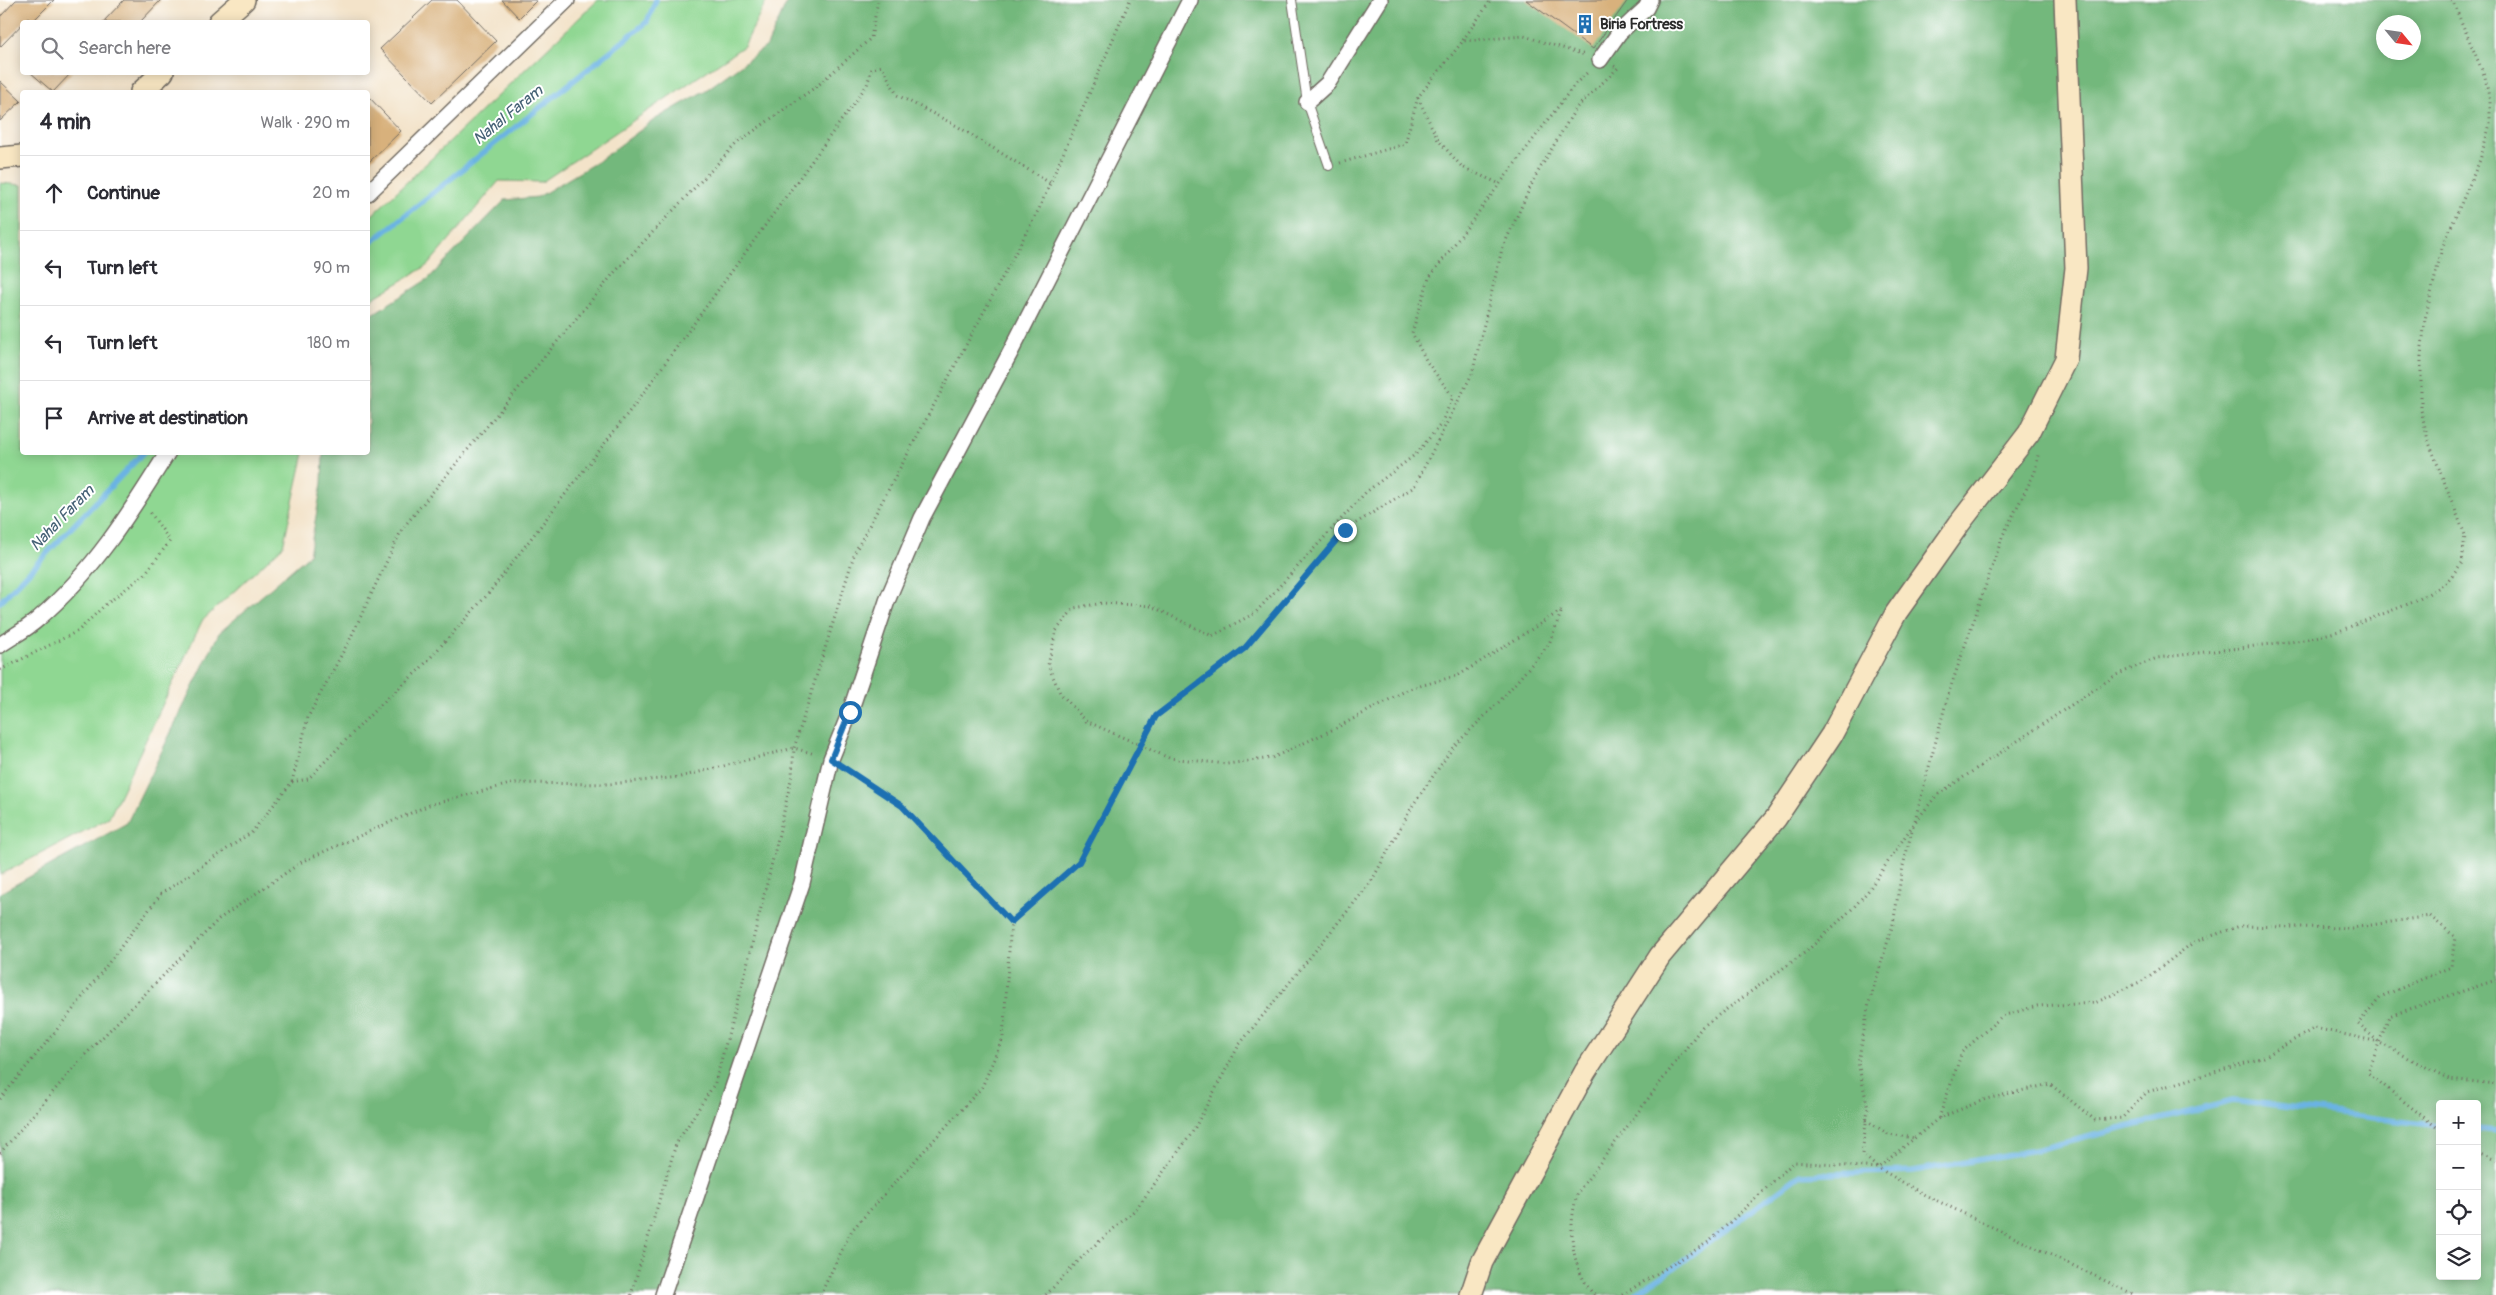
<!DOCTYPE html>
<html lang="en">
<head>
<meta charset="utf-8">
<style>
  :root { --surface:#fff; --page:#f2f2f3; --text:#2b2b33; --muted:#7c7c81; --line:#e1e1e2 }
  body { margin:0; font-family:Pangolin,sans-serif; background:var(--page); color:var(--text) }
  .controls { position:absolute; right:15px; bottom:15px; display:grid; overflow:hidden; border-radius:5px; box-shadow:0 2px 12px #0003 }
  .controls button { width:45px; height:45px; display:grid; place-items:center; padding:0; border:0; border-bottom:1px solid var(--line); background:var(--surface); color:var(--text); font:25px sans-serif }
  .compass { position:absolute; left:2376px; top:15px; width:45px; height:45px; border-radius:50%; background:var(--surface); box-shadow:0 2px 12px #0003; rotate:119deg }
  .stop { position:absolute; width:15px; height:15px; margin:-11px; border:4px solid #1f6fb2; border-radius:50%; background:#fff }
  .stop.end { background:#1f6fb2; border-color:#fff; box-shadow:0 1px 5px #0008 }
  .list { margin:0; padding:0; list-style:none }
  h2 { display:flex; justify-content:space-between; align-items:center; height:65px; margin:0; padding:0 20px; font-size:21px }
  h2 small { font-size:16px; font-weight:400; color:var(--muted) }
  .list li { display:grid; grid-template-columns:32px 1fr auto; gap:15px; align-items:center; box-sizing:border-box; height:75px; padding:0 20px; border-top:1px solid var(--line) }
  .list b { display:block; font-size:19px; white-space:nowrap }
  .list em { font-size:16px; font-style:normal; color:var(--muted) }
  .icon { flex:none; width:28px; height:28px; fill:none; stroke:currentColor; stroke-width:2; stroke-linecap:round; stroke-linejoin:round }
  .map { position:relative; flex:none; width:2496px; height:1295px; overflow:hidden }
  .search { position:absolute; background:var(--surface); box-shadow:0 2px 12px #0003; left:20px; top:20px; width:350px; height:55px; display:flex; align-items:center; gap:12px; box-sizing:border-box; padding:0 18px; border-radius:5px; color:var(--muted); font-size:19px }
  .panel { position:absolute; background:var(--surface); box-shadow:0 2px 12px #0003; left:20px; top:90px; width:350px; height:365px; border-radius:5px }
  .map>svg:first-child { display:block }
  .green { fill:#8fd792; stroke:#5d815e }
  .forest { fill:#73b87c; stroke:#4f7254; fill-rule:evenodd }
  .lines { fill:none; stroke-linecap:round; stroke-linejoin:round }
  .stream { stroke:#6bb3e3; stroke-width:5.5 }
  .building { fill:#d8b17c }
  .lane-casing { stroke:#716b62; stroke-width:10 }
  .street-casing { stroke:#716b62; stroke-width:18 }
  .secondary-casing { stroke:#716b62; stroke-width:24 }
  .path { stroke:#716b62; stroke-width:3; stroke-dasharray:1 4; stroke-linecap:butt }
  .lane { stroke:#fff; stroke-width:8 }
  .street { stroke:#fff; stroke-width:15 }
  .secondary { stroke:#f9e7c3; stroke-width:21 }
  .route { stroke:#1f6fb2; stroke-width:6 }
  .labels { text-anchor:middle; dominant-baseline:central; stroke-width:4; stroke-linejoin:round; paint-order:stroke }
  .poi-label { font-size:15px; font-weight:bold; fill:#2b2b2b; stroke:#fff; text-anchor:start }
  .water-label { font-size:16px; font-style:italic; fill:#456175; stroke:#fff }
</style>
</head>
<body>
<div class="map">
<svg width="2496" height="1295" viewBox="0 0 2496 1295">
  <rect width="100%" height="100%" fill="#fff"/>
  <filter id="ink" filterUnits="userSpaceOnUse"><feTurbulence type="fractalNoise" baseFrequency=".02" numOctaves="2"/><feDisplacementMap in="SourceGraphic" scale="10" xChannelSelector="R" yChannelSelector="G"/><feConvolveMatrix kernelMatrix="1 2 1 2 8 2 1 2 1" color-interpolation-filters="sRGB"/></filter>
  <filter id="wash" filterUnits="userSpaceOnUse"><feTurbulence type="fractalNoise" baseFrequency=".0096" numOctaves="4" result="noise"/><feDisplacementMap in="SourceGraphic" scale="20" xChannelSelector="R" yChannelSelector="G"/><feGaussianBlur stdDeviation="1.12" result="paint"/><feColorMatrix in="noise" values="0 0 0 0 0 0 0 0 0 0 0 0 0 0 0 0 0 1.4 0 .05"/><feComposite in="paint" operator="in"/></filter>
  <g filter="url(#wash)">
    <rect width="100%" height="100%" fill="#f3e3c9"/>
    <g class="green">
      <polygon points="598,0 767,0 744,46 542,182 499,181 428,265 368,301 368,219"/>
      <polygon points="0,183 22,185 22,452 304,453 283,546 202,621 109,818 0,875"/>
    </g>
    <path class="forest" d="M788 0H2496V1295H0V893L127 823 219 633 309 555 322 483 323 453 368 452V317L428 279 505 200 538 197 600 160 654 120 706 90 767 46ZM2384 22H2414V52H2384ZM2440 1104H2477V1276H2440Z"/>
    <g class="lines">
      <g class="stream">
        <polyline points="368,245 647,22 656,0"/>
        <polyline points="0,602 144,452"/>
        <polyline points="2477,1130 2496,1132"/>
        <polyline points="1633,1295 1674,1268 1800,1175 1913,1171 2035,1150 2233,1101 2440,1126"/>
      </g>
    </g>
    <g id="blocks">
      <g class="building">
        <polygon points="16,0 54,0 32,22 28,18 0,47 0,17"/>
        <polygon points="124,0 161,0 140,22 103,22"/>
        <polygon points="432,0 457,0 496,41 432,103 380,49"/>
        <polygon points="502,0 537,0 519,18"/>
        <polygon points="1526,0 1628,0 1593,49"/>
        <polygon points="30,72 72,72 53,92"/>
        <polygon points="0,81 21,101 0,121"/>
        <polygon points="368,96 401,131 368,163"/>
      </g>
    </g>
  </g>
  <g filter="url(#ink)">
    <use href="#blocks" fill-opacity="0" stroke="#716b62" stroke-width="1"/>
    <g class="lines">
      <g class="lane-casing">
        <polyline id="lane" points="1292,0 1307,102 1329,166"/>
      </g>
      <g class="street-casing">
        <g id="street">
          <polyline points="1600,60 1619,33 1646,8 1650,0"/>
          <polyline points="1307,102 1328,83 1380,0"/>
          <polyline points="368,193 567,0"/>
          <path d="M0 645C13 636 27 629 38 619 93 572 130 513 168 452"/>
          <polyline points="663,1295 802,883 831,759 850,712 887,601 922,518 1010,353 1190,0"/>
        </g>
      </g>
      <g class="secondary-casing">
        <g id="secondary">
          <polyline points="219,22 244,0"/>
          <polyline points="141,92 163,72"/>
          <polyline points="0,158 22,156"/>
          <polyline points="1471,1295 1482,1262 1585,1072 1660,956 1776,818 1832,734 1896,613 1959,524 2029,433 2066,359 2076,268 2065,0"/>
        </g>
      </g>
      <g class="path">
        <polyline points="1463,40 1491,0"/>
        <polyline points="1418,98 1438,140 1462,167 1500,184"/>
        <polyline points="1340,163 1405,144 1418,97 1463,41 1524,36 1585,55"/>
        <polyline points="0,670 78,631 105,605 144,575 170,541 150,512"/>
        <polyline points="845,769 902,806 1011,922"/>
        <polyline points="292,782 308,779 378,707 421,668 488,594 639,399 867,85 872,68 882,66 897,95 957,126 1050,183"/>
        <polyline points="1915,820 1948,695 2003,535 2035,472 2038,455"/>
        <polyline points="1913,826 1903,866 1893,924 1869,1003 1858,1063 1868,1108 1862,1154 1878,1168 1925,1195 2135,1295"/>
        <polyline points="0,1099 68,1016 161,894 252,832 292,782 308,717 350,639 402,529 614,273 737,143 817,86 871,38 878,0"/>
        <polyline points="1939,1118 1962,1052 2002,1016 2037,1006 2095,1003 2144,980 2194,942 2240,926 2352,928 2430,916 2455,937 2451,967 2380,997 2358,1024 2380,1043 2449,1079 2496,1084"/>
        <polyline points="1866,1120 1888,1134 1915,1138"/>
        <polyline points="2440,1130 2368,1073 2389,1016 2496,980"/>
        <polyline points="0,1153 86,1054 219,919 303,861 429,805 514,783 610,784 680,777 794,748 815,754"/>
        <polyline points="2477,1153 2496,1160"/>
        <polyline points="631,1295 676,1144 715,1083 744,977 779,834 792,775 794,748 855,552 1039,209 1130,0"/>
        <polyline points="820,1295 852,1230 982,1087 1003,1038 1011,922 1079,861 1156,717 1245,648 1345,530 1414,487 1472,374 1502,249 1535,177 1576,108 1618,68 1614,66"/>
        <polyline points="1046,1295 1086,1253 1136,1209 1192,1133 1239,1045 1371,882 1413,805 1454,746 1500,701 1549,644 1562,610 1459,675 1409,689 1336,728 1272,758 1227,764 1169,758 1086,721 1060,693 1048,665 1056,631 1074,608 1103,603 1151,606 1212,636 1255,613 1366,492 1416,454 1441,424 1453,397 1427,362 1412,333 1429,278 1575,84 1589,71"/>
        <path d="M1594 1295C1570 1266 1567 1226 1578 1192L1702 1027 1807 951 1853 908 1868 891 1915 822 1937 795 2116 675 2157 658 2304 640 2339 631 2416 601 2445 584 2462 563 2465 535 2428 440 2421 410V356L2425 319 2442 248 2480 160 2490 124V102L2485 77 2452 0"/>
        <polyline points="1622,1295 1710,1241 1794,1162 1878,1168 1939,1118 1986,1099 2050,1084 2095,1120 2122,1118 2147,1092 2262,1058 2315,1028 2379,1042"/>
      </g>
      <use href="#lane" class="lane"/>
      <use href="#street" class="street"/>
      <use href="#secondary" class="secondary"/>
    </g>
  </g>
  <g class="lines" filter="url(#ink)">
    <polyline class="route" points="850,712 831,759 902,806 1011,922 1079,862 1156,716 1245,648 1345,530"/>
  </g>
  <defs>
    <g id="building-bare" transform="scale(1.5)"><path d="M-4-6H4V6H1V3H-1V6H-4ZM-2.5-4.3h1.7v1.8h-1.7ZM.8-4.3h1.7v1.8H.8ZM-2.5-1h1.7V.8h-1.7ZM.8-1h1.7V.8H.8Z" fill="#1f6fb2" stroke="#fff" stroke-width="2.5" paint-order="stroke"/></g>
  </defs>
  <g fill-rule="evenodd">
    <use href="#building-bare" x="1585" y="24"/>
  </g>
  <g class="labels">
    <g class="poi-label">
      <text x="1600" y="24">Biria Fortress</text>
    </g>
    <g class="water-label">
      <text transform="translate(508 115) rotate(-39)">Nahal Faram</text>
      <text transform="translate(62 518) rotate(-46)">Nahal Faram</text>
    </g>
  </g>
</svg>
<div class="controls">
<button>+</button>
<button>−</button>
<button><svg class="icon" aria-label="locate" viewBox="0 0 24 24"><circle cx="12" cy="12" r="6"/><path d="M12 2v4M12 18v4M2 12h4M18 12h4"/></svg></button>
<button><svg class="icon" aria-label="layers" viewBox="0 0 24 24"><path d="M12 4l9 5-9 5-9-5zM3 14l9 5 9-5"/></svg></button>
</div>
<svg class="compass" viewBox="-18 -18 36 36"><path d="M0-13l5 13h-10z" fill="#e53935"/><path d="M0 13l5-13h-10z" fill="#7c7c81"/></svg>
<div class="stop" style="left:850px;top:712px"></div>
<div class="stop end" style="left:1345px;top:530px"></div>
<div class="search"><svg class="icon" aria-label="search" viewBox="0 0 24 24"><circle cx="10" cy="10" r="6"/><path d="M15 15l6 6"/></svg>Search here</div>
<section class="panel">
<h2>4 min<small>Walk · 290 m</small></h2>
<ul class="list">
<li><svg class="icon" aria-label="ahead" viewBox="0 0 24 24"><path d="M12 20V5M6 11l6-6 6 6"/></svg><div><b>Continue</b></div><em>20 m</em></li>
<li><svg class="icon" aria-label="left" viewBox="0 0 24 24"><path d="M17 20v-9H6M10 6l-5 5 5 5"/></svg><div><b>Turn left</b></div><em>90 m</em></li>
<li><svg class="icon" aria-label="left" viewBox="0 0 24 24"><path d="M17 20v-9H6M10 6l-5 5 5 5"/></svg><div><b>Turn left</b></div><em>180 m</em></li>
<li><svg class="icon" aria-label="arrive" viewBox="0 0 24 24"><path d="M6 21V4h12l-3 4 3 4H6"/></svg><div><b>Arrive at destination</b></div></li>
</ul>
</section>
</div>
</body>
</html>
